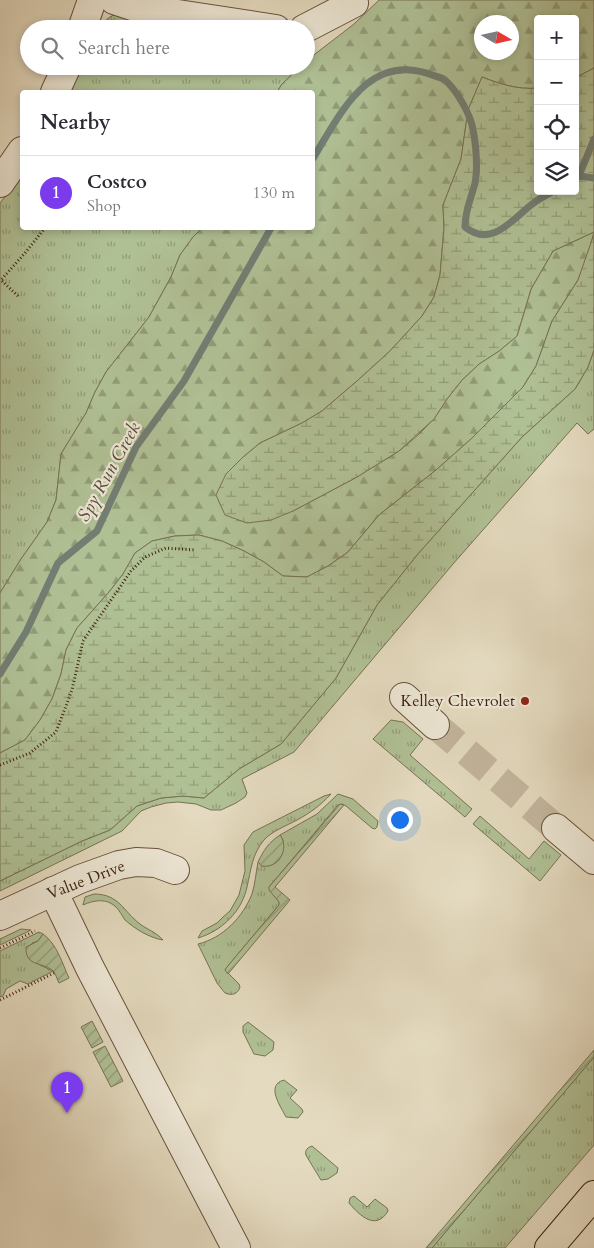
<!DOCTYPE html>
<html lang="en">
<head>
<meta charset="utf-8">
<style>
  :root { --surface:#fff; --page:#f7f7f7; --text:#2b2b33; --muted:#7c7c81; --line:#e1e1e2; --accent:#7c3aed }
  body { margin:0; font-family:Cardo,serif; background:var(--page); color:var(--text) }
  .controls { position:absolute; right:15px; top:15px; display:grid; overflow:hidden; border-radius:5px; box-shadow:0 2px 8px #0003 }
  .controls button { width:45px; height:45px; display:grid; place-items:center; padding:0; border:0; border-bottom:1px solid var(--line); background:var(--surface); color:var(--text); font:25px sans-serif }
  .compass { position:absolute; left:474px; top:15px; width:45px; height:45px; border-radius:50%; background:var(--surface); box-shadow:0 2px 8px #0003; rotate:99deg }
  .you { position:absolute; left:399px; top:819px; width:18px; height:18px; margin:-12px; border:4px solid #fff; border-radius:50%; background:#1a73e8; box-shadow:0 0 0 8px #1a73e833 }
  .badge { display:grid; place-items:center; width:32px; height:32px; border-radius:50%; background:var(--accent); color:#fff; font-size:16px; font-weight:700 }
  .pin { position:absolute; translate:-50% -41px; filter:drop-shadow(0 1px 2px #0008) }
  .pin::after { content:''; position:absolute; top:26px; width:18px; height:15px; background:inherit; clip-path:polygon(0 0,100% 0,50% 100%) }
  .list { margin:0; padding:0; list-style:none }
  h2 { display:flex; justify-content:space-between; align-items:center; height:65px; margin:0; padding:0 20px; font-size:21px }
  h2 small { font-size:16px; font-weight:400; color:var(--muted) }
  .list li { display:grid; grid-template-columns:32px 1fr auto; gap:15px; align-items:center; box-sizing:border-box; height:75px; padding:0 20px; border-top:1px solid var(--line) }
  .list b { display:block; font-size:19px; white-space:nowrap }
  .list p { margin:0; font-size:16px; white-space:nowrap; color:var(--muted) }
  .list em { font-size:16px; font-style:normal; color:var(--muted) }
  .icon { flex:none; width:28px; height:28px; fill:none; stroke:currentColor; stroke-width:2; stroke-linecap:round; stroke-linejoin:round }
  .map { position:relative; flex:none; width:594px; height:1248px; overflow:hidden }
  .search { position:absolute; background:var(--surface); box-shadow:0 2px 8px #0003; left:20px; top:20px; width:295px; height:55px; display:flex; align-items:center; gap:12px; box-sizing:border-box; padding:0 18px; border-radius:28px; color:var(--muted); font-size:19px }
  .panel { position:absolute; background:var(--surface); box-shadow:0 2px 8px #0003; left:20px; top:90px; width:295px; height:140px; border-radius:5px }
  .map>svg:first-child { display:block }
  .grass { fill:url(#grass-tufts); stroke:#787254 }
  .forest { fill:url(#forest-firs); stroke:#787254; fill-rule:evenodd }
  .wetland { fill:url(#wetland-marsh); stroke:#787254 }
  .garden { fill:url(#garden-furrows); stroke:#787254 }
  .lines { fill:none; stroke-linecap:round; stroke-linejoin:round }
  .stream { stroke:#737e73; stroke-width:7 }
  .minor-tunnel { stroke:#c3b59c; stroke-width:28; stroke-dasharray:28 14; stroke-linecap:butt }
  .minor-casing { stroke:#68513d; stroke-width:30 }
  .highway-casing { stroke:#3f2312; stroke-width:30 }
  .path { stroke:#3f2312; stroke-width:3; stroke-dasharray:1 2.5; stroke-linecap:butt }
  .minor { stroke:#ede7d5; stroke-width:28 }
  .highway { stroke:#e4dabf; stroke-width:28 }
  .poi-dot { fill:#8f2418; stroke:#ede7d5; stroke-width:2 }
  .labels { text-anchor:middle; dominant-baseline:central; stroke-width:4.5; stroke-linejoin:round; paint-order:stroke }
  .poi-label { font-size:16px; fill:#3f2312; stroke:#ede7d5; text-anchor:end }
  .street-label { font-size:16px; fill:#3f2312; stroke:#ede7d5 }
  .water-label { font-size:18px; font-style:italic; fill:#54493a; stroke:#ede7d5 }
</style>
</head>
<body>
<div class="map">
<svg width="594" height="1248" viewBox="0 0 594 1248">
  <defs>
    <pattern id="grass-tufts" width="24" height="20" patternUnits="userSpaceOnUse" patternTransform="scale(1.25)"><rect width="24" height="20" fill="#b0c095"/><path d="M3 7l-1-3M5 7V3M7 7l1-3M15 17l-1-3M17 17v-4M19 17l1-3" fill="none" stroke="#919c78"/></pattern>
    <pattern id="forest-firs" width="22" height="20" patternUnits="userSpaceOnUse" patternTransform="scale(1.25)"><rect width="22" height="20" fill="#b0c095"/><path d="M5 1l3.5 6h-7zM16 11l3.5 6h-7z" fill="#919c78"/></pattern>
    <pattern id="wetland-marsh" width="20" height="14" patternUnits="userSpaceOnUse" patternTransform="scale(1.25)"><rect width="20" height="14" fill="#b0c095"/><path d="M1 5h8M5 5V1M11 12h8M15 12V8" fill="none" stroke="#919c78"/></pattern>
    <pattern id="garden-furrows" width="10" height="10" patternUnits="userSpaceOnUse" patternTransform="scale(1.25)"><rect width="10" height="10" fill="#b0c095"/><path d="M-1 1l2-2M0 10L10 0M9 11l2-2" fill="none" stroke="#919c78"/></pattern>
  </defs>
  <rect width="100%" height="100%" fill="#e4dabf"/>
  <filter id="stains"><feTurbulence type="fractalNoise" baseFrequency=".004" numOctaves="4"/><feColorMatrix values="0 0 0 0 .2 0 0 0 0 .09 0 0 0 0 .02 0 0 0 .5 -.17"/></filter>
  <radialGradient id="worn" r=".72"><stop offset=".6" stop-color="#630" stop-opacity="0"/><stop offset="1" stop-color="#630" stop-opacity=".3"/></radialGradient>
  <g class="grass">
    <path d="M124 12 204 29H100C105 18 113 14 124 12Z"/>
    <polygon points="82,66 301,66 282,84 277,92 69,92"/>
    <polygon points="22,175 22,228 202,228 193,237 180,255 171,277 149,317 106,372 95,392 86,413 61,454 56,500 47,522 21,559 0,593 0,203"/>
    <polygon points="594,350 594,429 588,434 577,423 453,564 294,752 242,779 247,793 245,797 236,803 221,810 211,810 196,804 178,802 166,803 151,807 141,811 122,831 0,891 0,881 82,841 110,830 137,806 161,798 183,796 204,798 239,769 281,744 336,678 377,605 417,555 522,437 575,389 588,367"/>
    <polygon points="391,720 403,722 423,739 410,755 472,809 465,817 373,739"/>
    <path d="M331 794C321 805 310 813 297 820 286 826 272 831 264 840 252 854 251 870 247 887 242 911 222 931 198 938L202 931 217 923 223 917 230 911 239 895 245 871 244 845 253 832 324 796Z"/>
    <path d="M338 794 353 799 378 821 377 827 375 829 372 828 346 806 342 804 338 805 269 887 279 902V905L227 967 225 970 239 984 240 987C238 994 232 996 225 993L217 983 198 944C223 938 243 917 252 894 255 884 256 873 258 862L262 866C282 865 281 857 283 840L280 835 317 814Z"/>
    <polygon points="480,816 529,859 544,841 561,855 540,881 473,824"/>
    <path d="M94 894C119 894 123 911 140 924 148 930 156 932 163 940 150 938 135 929 125 920 122 916 120 911 116 907 106 898 95 900 83 905L85 897Z"/>
    <polygon points="21,929 31,930 0,945 0,939"/>
    <polygon points="39,932 43,934 38,941 32,943 38,964 53,971 28,984 20,981 6,989 3,996 0,997 0,951"/>
    <polygon points="248,1022 274,1042 273,1050 265,1056 254,1054 243,1032 243,1026"/>
    <polygon points="594,1057 594,1145 505,1248 432,1248"/>
    <path d="M284 1080 297 1090 290 1098 302 1109 303 1112 298 1118 286 1117C281 1107 265 1085 284 1080Z"/>
    <path d="M312 1146 338 1168 337 1173 328 1179 321 1180 307 1157C304 1152 306 1148 312 1146Z"/>
    <path d="M354 1196 367 1207 375 1199 387 1208 388 1211C376 1231 360 1216 349 1203L350 1198Z"/>
  </g>
  <path class="forest" d="M379 0H594V68L575 78V19H538V88C518 90 500 84 482 77L468 110 461 159 443 205 444 228 440 275 434 297 422 316 390 351 357 381 322 411 302 423 260 443 242 458 226 474 293 511 357 477 399 451 417 436 434 419 447 399 462 380 479 364 499 351 517 336 531 289 553 251 594 232 587 258 578 280 552 321 536 366 523 387 471 439 436 470 379 515 348 552 328 566 307 577 283 576 264 562 244 551 222 541 199 535 175 536 152 541 135 553 123 574 109 592 77 628 66 650 61 674 52 699 40 720 25 740 0 753V593L21 559 47 522 56 500 61 454 86 413 95 392 106 372 149 317 171 277 180 255 193 237 202 228H312V92H277L282 84 301 66H306V61L354 24ZM482 22H512V52H482Z"/>
  <g class="wetland">
    <path d="M594 68V232L553 251 531 289 517 336 499 351 479 364 462 380 447 399 434 419 399 451 357 477 293 511 271 520 247 523 225 515 216 495 226 474 242 458 260 443 302 423 322 411 357 381 390 351 422 316 434 297 440 275 444 228 443 205 461 159 468 110 482 77C500 84 518 90 538 88V191H575V78Z"/>
    <polygon points="594,234 594,350 588,367 575,389 522,437 417,555 377,605 336,678 281,744 239,769 204,798 183,796 161,798 137,806 110,830 82,841 0,881 0,753 25,740 40,720 52,699 61,674 66,650 77,628 109,592 123,574 135,553 152,541 175,536 199,535 222,541 244,551 264,562 283,576 307,577 328,566 348,552 379,515 436,470 471,439 523,387 536,366 552,321 578,280"/>
  </g>
  <g class="garden">
    <polygon points="340,804 344,805 275,887 290,900 228,974 225,970 227,967 279,905 279,902 269,890 269,887"/>
    <path d="M280 835C290 848 279 869 262 866L258 862C264 850 268 843 280 835Z"/>
    <path d="M43 934C57 944 62 963 69 978L59 983C57 979 56 975 54 972 44 961 25 968 26 947L38 941Z"/>
    <polygon points="92,1021 103,1042 92,1048 81,1027"/>
    <polygon points="105,1046 123,1081 111,1087 93,1052"/>
    <polygon points="594,1050 594,1057 432,1248 426,1248"/>
  </g>
  <g class="lines">
    <g class="stream">
      <path d="M312 160C341 113 369 49 435 76 439 77 443 78 446 81 457 91 471 115 473 130 476 144 478 169 475 183 471 199 465 210 465 227 491 248 511 221 531 205 538 199 546 195 554 191"/>
      <polyline points="579,176 594,178"/>
      <polyline points="575,179 579,176 594,139"/>
      <polyline points="0,674 26,632 58,563 97,531 136,447 184,381 271,228"/>
    </g>
    <polyline class="minor-tunnel" points="435,725 556,828"/>
    <g class="minor-casing">
      <g id="minor">
        <polyline points="114,0 138,8 276,29"/>
        <polyline points="82,29 92,0"/>
        <polyline points="304,29 354,3"/>
        <polyline points="55,92 67,66"/>
        <polyline points="0,183 22,151"/>
        <polyline points="404,697 435,725"/>
        <polyline points="556,828 594,860"/>
        <polyline points="53,891 90,968 236,1248"/>
        <polyline points="0,916 80,879 119,865 136,862 156,863 175,870"/>
      </g>
    </g>
    <g class="highway-casing">
      <polyline id="highway" points="549,1248 594,1195"/>
    </g>
    <g class="path">
      <polyline points="18,296 1,280 25,253 45,228"/>
      <polyline points="0,765 30,753 56,732 72,690 83,641 131,571 145,557 166,548 195,550"/>
      <polyline points="0,948 35,931"/>
      <polyline points="0,1000 54,973"/>
    </g>
    <use href="#minor" class="minor"/>
    <use href="#highway" class="highway"/>
  </g>
  <circle class="poi-dot" cx="525" cy="701" r="5"/>
  <g class="labels">
    <g class="poi-label">
      <text x="515" y="701">Kelley Chevrolet</text>
    </g>
    <g class="street-label">
      <text transform="translate(86 880) rotate(-21)">Value Drive</text>
    </g>
    <g class="water-label">
      <text transform="translate(109 472) rotate(-61)">Spy Run Creek</text>
    </g>
  </g>
  <rect width="100%" height="100%" filter="url(#stains)"/>
  <rect width="100%" height="100%" fill="url(#worn)"/>
</svg>
<div class="controls">
<button>+</button>
<button>−</button>
<button><svg class="icon" aria-label="locate" viewBox="0 0 24 24"><circle cx="12" cy="12" r="6"/><path d="M12 2v4M12 18v4M2 12h4M18 12h4"/></svg></button>
<button><svg class="icon" aria-label="layers" viewBox="0 0 24 24"><path d="M12 4l9 5-9 5-9-5zM3 14l9 5 9-5"/></svg></button>
</div>
<svg class="compass" viewBox="-18 -18 36 36"><path d="M0-13l5 13h-10z" fill="#e53935"/><path d="M0 13l5-13h-10z" fill="#7c7c81"/></svg>
<div class="you"></div>
<div class="pin badge" style="left:67px;top:1113px">1</div>
<div class="search"><svg class="icon" aria-label="search" viewBox="0 0 24 24"><circle cx="10" cy="10" r="6"/><path d="M15 15l6 6"/></svg>Search here</div>
<section class="panel">
<h2>Nearby<small></small></h2>
<ul class="list">
<li><span class="badge">1</span><div><b>Costco</b><p>Shop</p></div><em>130 m</em></li>
</ul>
</section>
</div>
</body>
</html>
